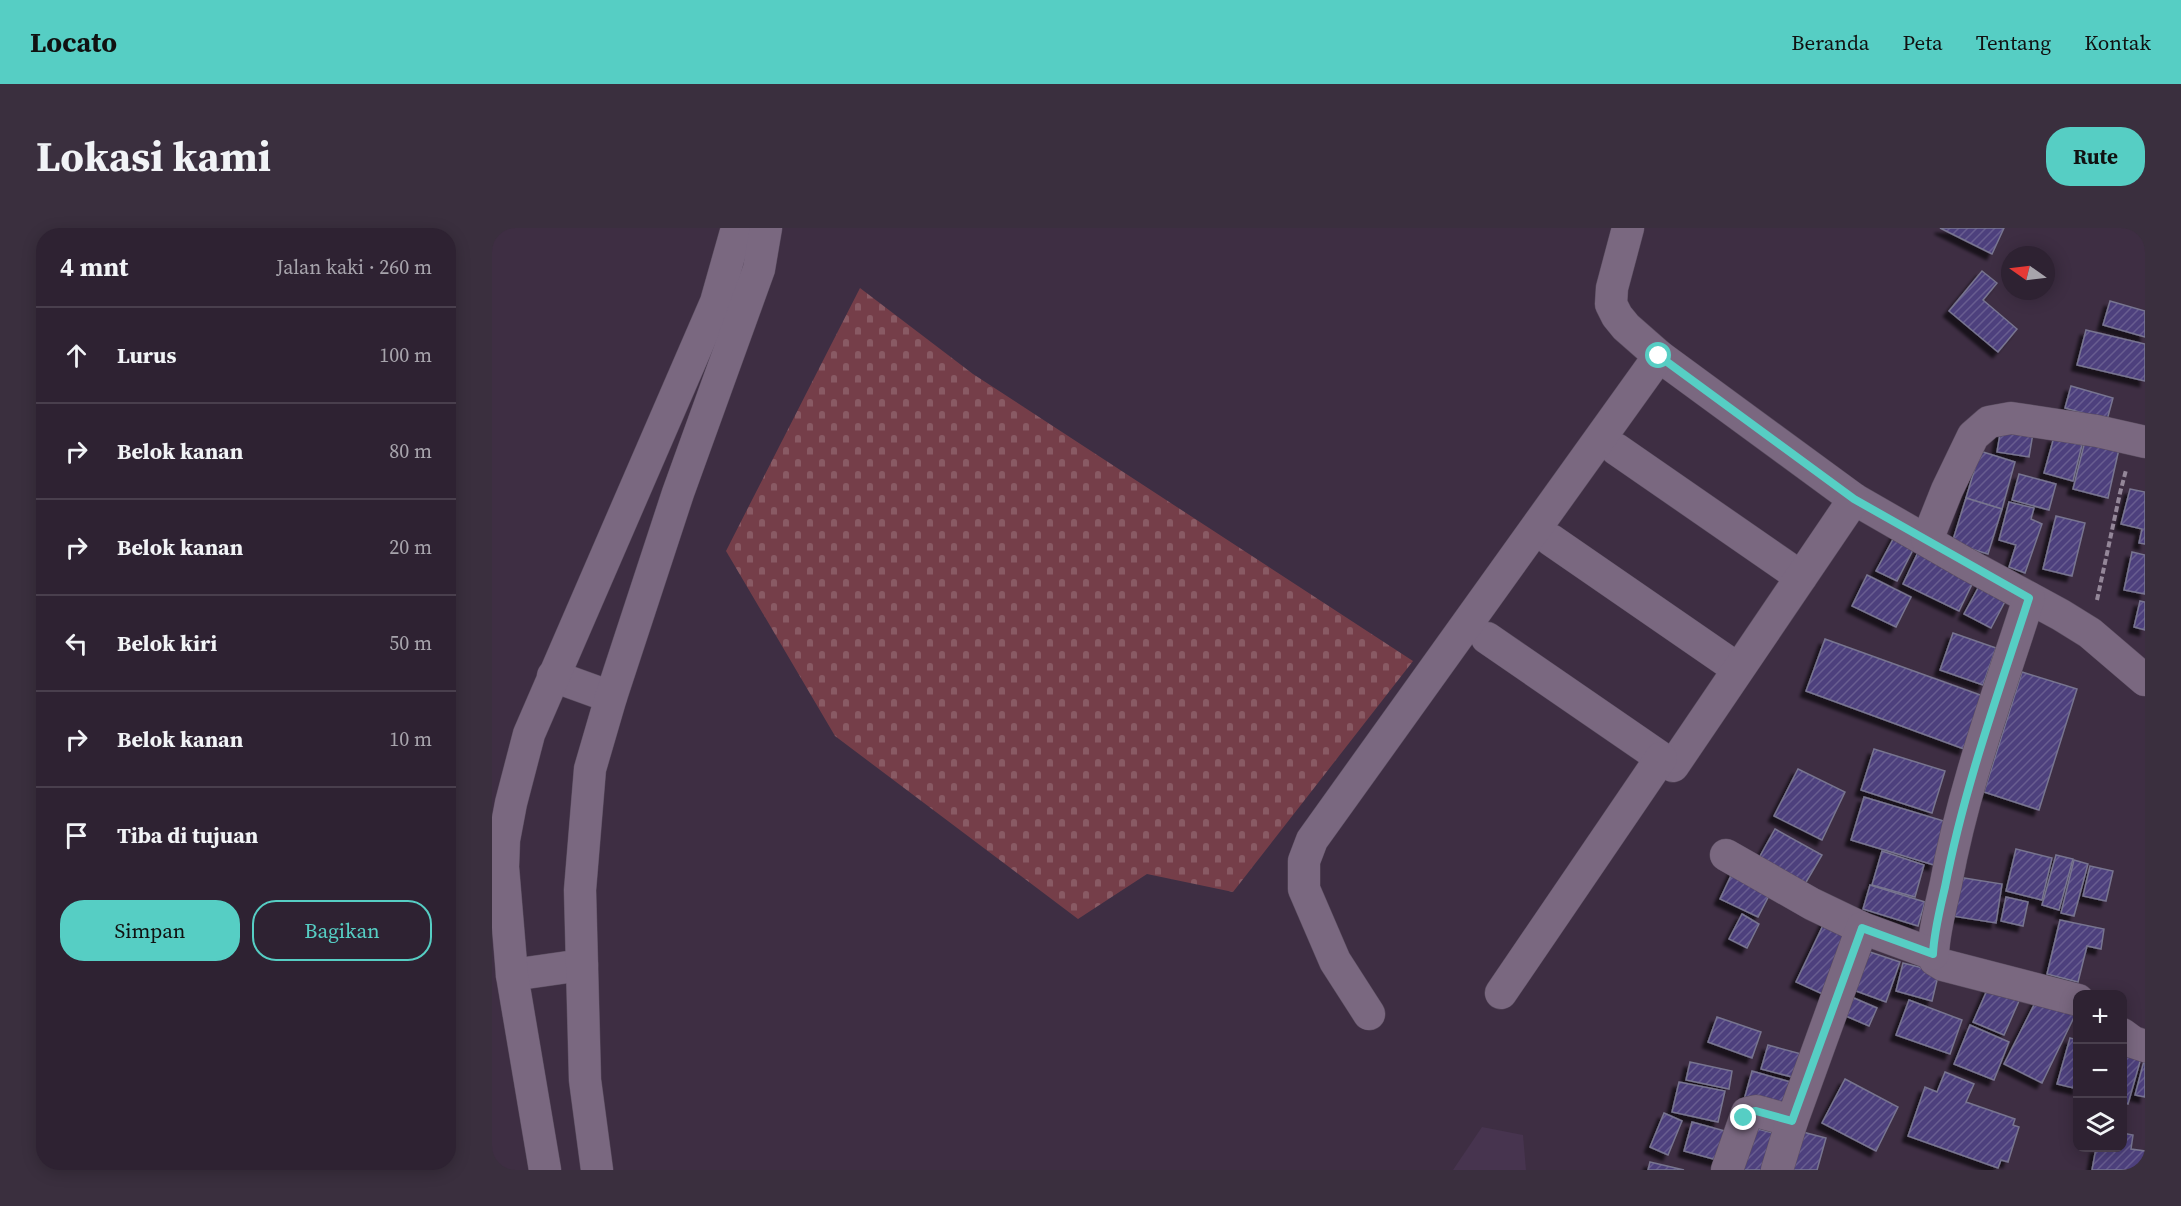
<!DOCTYPE html>
<html lang="id">
<head>
<meta charset="utf-8">
<style>
  :root { --surface:#2e2232; --page:#3a2f3e; --text:#f1f3f6; --muted:#a7a4ac; --line:#493f4d; --accent:#56cec4 }
  body { margin:0; font-family:"Source Serif 4",serif; background:var(--page); color:var(--text) }
  .controls { position:absolute; right:18px; bottom:18px; display:grid; overflow:hidden; border-radius:12px; box-shadow:0 3px 15px #0003 }
  .controls button { width:54px; height:54px; display:grid; place-items:center; padding:0; border:0; border-bottom:2px solid var(--line); background:var(--surface); color:var(--text); font:30px sans-serif }
  .compass { position:absolute; left:1509px; top:18px; width:54px; height:54px; border-radius:50%; background:var(--surface); box-shadow:0 3px 15px #0003; rotate:284deg }
  .stop { position:absolute; width:18px; height:18px; margin:-14px; border:4px solid #56cec4; border-radius:50%; background:#fff }
  .stop.end { background:#56cec4; border-color:#fff; box-shadow:0 2px 6px #0008 }
  .list { margin:0; padding:0; list-style:none }
  h2 { display:flex; justify-content:space-between; align-items:center; height:78px; margin:0; padding:0 24px; font-size:26px }
  h2 small { font-size:20px; font-weight:400; color:var(--muted) }
  .list li { display:grid; grid-template-columns:39px 1fr auto; gap:18px; align-items:center; box-sizing:border-box; height:96px; padding:0 24px; border-top:2px solid var(--line) }
  .list b { display:block; font-size:22px; white-space:nowrap }
  .list em { font-size:20px; font-style:normal; color:var(--muted) }
  .actions { display:flex; gap:12px; padding:18px 24px }
  .actions a { flex:1; padding:14px 0; border:2px solid var(--accent); border-radius:24px; text-align:center; font-size:21px; color:var(--accent) }
  .actions .main { background:var(--accent); color:#111 }
  .icon { flex:none; width:33px; height:33px; fill:none; stroke:currentColor; stroke-width:2; stroke-linecap:round; stroke-linejoin:round }
  .map { position:relative; flex:none; width:1653px; height:942px; overflow:hidden; border-radius:24px }
  header { display:flex; align-items:center; gap:36px; box-sizing:border-box; height:84px; padding:0 30px; background:var(--accent); color:#111 }
  header strong { font-size:28px }
  nav { display:flex; gap:33px; margin-inline-start:auto; font-size:21px }
  .intro { display:flex; align-items:center; justify-content:space-between; box-sizing:border-box; height:144px; padding:0 36px }
  h1 { margin:0; font-size:42px }
  .button { padding:15px 27px; border-radius:24px; background:var(--accent); color:#111; font-size:21px; font-weight:700 }
  main { display:flex; gap:36px; padding:0 36px }
  aside { flex:1; background:var(--surface); border-radius:24px; box-shadow:0 3px 15px #0003 }
  .map>svg:first-child { display:block }
  .built { fill:#47344f }
  .cemetery { fill:url(#cemetery-stones) }
  .building { fill:url(#building-hatch); stroke:#787590; stroke-width:1.5; filter:url(#shadow) }
  .lines { fill:none; stroke-linecap:round; stroke-linejoin:round }
  .street-casing { stroke:#5a4d5f; stroke-width:33 }
  .path { stroke:#948799; stroke-width:4; stroke-dasharray:6 3; stroke-linecap:butt }
  .street { stroke:#7a6880; stroke-width:32 }
  .route { stroke:#56cec4; stroke-width:8 }
</style>
</head>
<body>
<header>
<strong>Locato</strong>
<nav><a>Beranda</a><a>Peta</a><a>Tentang</a><a>Kontak</a></nav>
</header>
<div class="intro"><h1>Lokasi kami</h1><a class="button">Rute</a></div>
<main>
<aside>
<h2>4 mnt<small>Jalan kaki · 260 m</small></h2>
<ul class="list">
<li><svg class="icon" aria-label="ahead" viewBox="0 0 24 24"><path d="M12 20V5M6 11l6-6 6 6"/></svg><div><b>Lurus</b></div><em>100 m</em></li>
<li><svg class="icon" aria-label="right" viewBox="0 0 24 24"><path d="M7 20v-9h11M14 6l5 5-5 5"/></svg><div><b>Belok kanan</b></div><em>80 m</em></li>
<li><svg class="icon" aria-label="right" viewBox="0 0 24 24"><path d="M7 20v-9h11M14 6l5 5-5 5"/></svg><div><b>Belok kanan</b></div><em>20 m</em></li>
<li><svg class="icon" aria-label="left" viewBox="0 0 24 24"><path d="M17 20v-9H6M10 6l-5 5 5 5"/></svg><div><b>Belok kiri</b></div><em>50 m</em></li>
<li><svg class="icon" aria-label="right" viewBox="0 0 24 24"><path d="M7 20v-9h11M14 6l5 5-5 5"/></svg><div><b>Belok kanan</b></div><em>10 m</em></li>
<li><svg class="icon" aria-label="arrive" viewBox="0 0 24 24"><path d="M6 21V4h12l-3 4 3 4H6"/></svg><div><b>Tiba di tujuan</b></div></li>
</ul>
<div class="actions"><a class="main">Simpan</a><a>Bagikan</a></div>
</aside>
<div class="map">
<svg width="1653" height="942" viewBox="0 0 1653 942">
  <defs>
    <pattern id="cemetery-stones" width="16" height="16" patternUnits="userSpaceOnUse" patternTransform="scale(1.5)"><rect width="16" height="16" fill="#753e49"/><path d="M2 7V4a2 2 0 0 1 4 0v3zM10 15v-3a2 2 0 0 1 4 0v3z" fill="#895a64"/></pattern>
    <pattern id="building-hatch" width="6" height="6" patternUnits="userSpaceOnUse" patternTransform="scale(1.5)"><rect width="6" height="6" fill="#4d417d"/><path d="M-1 1l2-2M0 6l6-6M5 7l2-2" fill="none" stroke="#675d90"/></pattern>
    <filter id="shadow"><feDropShadow dx="-5.5" dy="5.5" stdDeviation="1.5" flood-color="#0009"/></filter>
  </defs>
  <rect width="100%" height="100%" fill="#3e2e43"/>
  <polygon class="built" points="990,899 1031,907 1034,942 961,942"/>
  <polygon class="cemetery" points="368,60 481,146 921,433 741,664 655,646 586,691 343,508 234,323"/>
  <g class="building">
    <polygon points="1448,0 1512,0 1500,26"/>
    <polygon points="1490,43 1505,55 1491,72 1525,101 1506,124 1457,83"/>
    <polygon points="1618,73 1653,83 1653,109 1611,97"/>
    <polygon points="1594,102 1653,116 1653,153 1585,137"/>
    <polygon points="1579,158 1621,170 1615,192 1573,180"/>
    <polygon points="1509,200 1541,205 1537,229 1505,224"/>
    <polygon points="1562,209 1590,217 1581,253 1552,245"/>
    <polygon points="1593,213 1627,221 1616,270 1581,261"/>
    <polygon points="1488,223 1523,234 1510,281 1474,270"/>
    <polygon points="1527,246 1564,256 1557,282 1520,272"/>
    <polygon points="1638,261 1653,264 1653,316 1647,315 1650,301 1629,296"/>
    <polygon points="1474,270 1510,281 1496,326 1460,315"/>
    <polygon points="1517,274 1542,280 1539,291 1550,296 1533,345 1517,339 1524,317 1507,312"/>
    <polygon points="1564,288 1593,295 1580,348 1551,341"/>
    <polygon points="1406,302 1426,312 1405,353 1384,343"/>
    <polygon points="1429,318 1485,346 1467,383 1411,356"/>
    <polygon points="1640,324 1653,327 1653,366 1632,362"/>
    <polygon points="1375,347 1419,369 1404,399 1360,378"/>
    <polygon points="1492,349 1518,364 1499,400 1472,386"/>
    <polygon points="1648,373 1653,374 1653,402 1642,399"/>
    <polygon points="1461,405 1504,420 1491,457 1448,442"/>
    <polygon points="1333,411 1491,468 1472,521 1314,463"/>
    <polygon points="1530,444 1585,461 1547,582 1492,564"/>
    <polygon points="1382,521 1453,543 1440,585 1369,562"/>
    <polygon points="1306,541 1353,564 1330,612 1282,588"/>
    <polygon points="1372,569 1455,594 1442,637 1359,612"/>
    <polygon points="1283,601 1330,627 1313,656 1267,630"/>
    <polygon points="1524,621 1560,630 1550,672 1514,663"/>
    <polygon points="1390,623 1432,637 1423,669 1380,657"/>
    <polygon points="1564,627 1581,631 1567,682 1550,677"/>
    <polygon points="1582,632 1596,636 1582,688 1569,685"/>
    <polygon points="1244,637 1283,656 1266,689 1228,671"/>
    <polygon points="1598,638 1621,643 1614,673 1591,668"/>
    <polygon points="1466,649 1510,656 1504,695 1460,688"/>
    <polygon points="1378,657 1433,674 1426,698 1371,681"/>
    <polygon points="1514,669 1536,674 1531,698 1509,693"/>
    <polygon points="1250,686 1267,696 1255,720 1237,711"/>
    <polygon points="1335,689 1366,704 1335,768 1304,754"/>
    <polygon points="1568,692 1612,701 1609,721 1595,718 1586,754 1555,746"/>
    <polygon points="1369,721 1408,734 1394,774 1356,760"/>
    <polygon points="1411,735 1447,744 1440,773 1404,763"/>
    <polygon points="1500,751 1531,764 1512,807 1481,794"/>
    <polygon points="1355,767 1385,780 1377,798 1347,785"/>
    <polygon points="1547,767 1584,785 1550,855 1512,836"/>
    <polygon points="1417,772 1470,792 1458,826 1404,807"/>
    <polygon points="1225,789 1269,804 1260,830 1216,814"/>
    <polygon points="1478,797 1517,814 1502,852 1462,836"/>
    <polygon points="1578,810 1586,812 1586,861 1565,856"/>
    <polygon points="1276,817 1313,827 1308,851 1269,841"/>
    <polygon points="1630,825 1649,830 1636,876 1630,874"/>
    <polygon points="1653,829 1653,869 1643,867"/>
    <polygon points="1198,834 1240,843 1237,861 1194,852"/>
    <polygon points="1260,843 1309,857 1301,885 1252,872"/>
    <polygon points="1453,844 1482,856 1474,874 1523,891 1521,897 1527,899 1516,934 1509,932 1506,940 1416,908 1433,859 1445,864"/>
    <polygon points="1353,851 1406,879 1384,923 1330,895"/>
    <polygon points="1187,854 1233,863 1226,894 1180,884"/>
    <polygon points="1172,885 1190,893 1176,927 1158,919"/>
    <polygon points="1200,894 1244,906 1236,935 1192,923"/>
    <polygon points="1251,897 1281,905 1271,942 1243,942"/>
    <polygon points="1307,903 1334,910 1325,942 1296,942"/>
    <polygon points="1630,905 1641,907 1639,921 1653,923 1653,942 1600,942 1604,920 1630,920"/>
    <polygon points="1158,934 1192,942 1156,942"/>
  </g>
  <g class="lines">
    <g class="street-casing">
      <g id="street">
        <polyline points="1136,0 1120,60 1119,76 1125,88 1134,99 1167,128 1362,271 1473,335 1569,387 1598,405 1653,452"/>
        <polyline points="1124,221 1309,349"/>
        <polyline points="1059,312 1246,441"/>
        <polyline points="1435,312 1455,262 1481,208 1497,194 1519,190 1605,203 1653,214"/>
        <path d="M1537 370C1507 464 1472 557 1454 655 1449 678 1442 702 1441 726L1443 732 1451 737 1586 772"/>
        <polyline points="995,410 1181,538 1362,271"/>
        <polyline points="61,448 119,469"/>
        <polyline points="1234,627 1320,676 1370,700 1441,726"/>
        <polyline points="20,747 90,737"/>
        <polyline points="1009,765 1169,530"/>
        <polyline points="877,786 843,733 812,661 812,633 820,612 1167,128"/>
        <polyline points="1630,806 1641,814 1653,818"/>
        <polyline points="53,942 20,747 11,639 12,612 19,575 37,506 224,74 245,0"/>
        <polyline points="105,942 93,852 88,662 98,541 119,469 186,265 267,41 274,0"/>
        <polyline points="1235,942 1255,885 1264,883 1300,893"/>
        <polyline points="1285,942 1300,893 1370,700"/>
      </g>
    </g>
    <polyline class="path" points="1605,372 1628,265 1634,242"/>
    <use href="#street" class="street"/>
  </g>
  <g class="lines">
    <path class="route" d="M1167 128 1362 271 1537 370C1506 466 1472 560 1453 659 1448 681 1442 704 1441 726L1370 700 1300 893 1264 883 1255 885 1252 890"/>
  </g>
</svg>
<div class="controls">
<button>+</button>
<button>−</button>
<button><svg class="icon" aria-label="layers" viewBox="0 0 24 24"><path d="M12 4l9 5-9 5-9-5zM3 14l9 5 9-5"/></svg></button>
</div>
<svg class="compass" viewBox="-18 -18 36 36"><path d="M0-13l5 13h-10z" fill="#e53935"/><path d="M0 13l5-13h-10z" fill="#a7a4ac"/></svg>
<div class="stop" style="left:1167px;top:128px"></div>
<div class="stop end" style="left:1252px;top:890px"></div>
</div>
</main>
</body>
</html>
